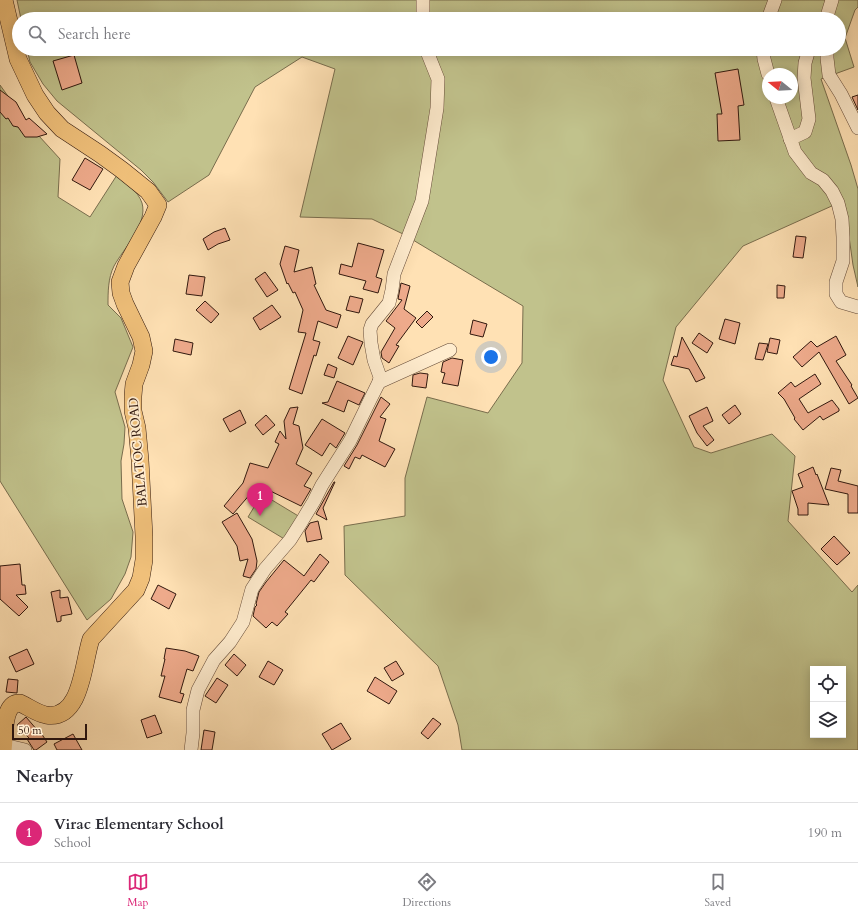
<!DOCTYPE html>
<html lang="en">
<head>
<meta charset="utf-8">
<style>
  :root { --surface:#fff; --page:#f2f2f3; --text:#2b2b33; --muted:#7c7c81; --line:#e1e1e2; --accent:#db2777 }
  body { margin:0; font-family:Cardo,serif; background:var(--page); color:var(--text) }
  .controls { position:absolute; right:12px; bottom:12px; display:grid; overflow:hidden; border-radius:0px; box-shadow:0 2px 10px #0003 }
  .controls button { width:36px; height:36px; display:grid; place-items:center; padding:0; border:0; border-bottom:1px solid var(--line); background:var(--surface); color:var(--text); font:20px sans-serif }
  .compass { position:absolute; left:762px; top:68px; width:36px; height:36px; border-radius:50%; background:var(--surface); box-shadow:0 2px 10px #0003; rotate:288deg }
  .scale { position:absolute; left:12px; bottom:10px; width:75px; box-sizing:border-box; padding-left:4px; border:2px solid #31180e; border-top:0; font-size:11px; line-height:14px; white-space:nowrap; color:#31180e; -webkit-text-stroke:3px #ffecce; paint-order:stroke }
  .you { position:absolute; left:491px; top:357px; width:14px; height:14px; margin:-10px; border:3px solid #fff; border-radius:50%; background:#1a73e8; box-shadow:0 0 0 6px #1a73e833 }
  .badge { display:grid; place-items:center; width:26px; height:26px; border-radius:50%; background:var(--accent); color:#fff; font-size:13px; font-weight:700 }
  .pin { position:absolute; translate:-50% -33px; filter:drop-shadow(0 1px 2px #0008) }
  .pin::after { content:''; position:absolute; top:21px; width:14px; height:12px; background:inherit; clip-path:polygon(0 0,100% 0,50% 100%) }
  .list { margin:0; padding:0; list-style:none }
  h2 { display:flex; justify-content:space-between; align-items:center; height:52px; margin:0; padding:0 16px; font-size:17px }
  h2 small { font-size:13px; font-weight:400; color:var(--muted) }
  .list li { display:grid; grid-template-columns:26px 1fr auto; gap:12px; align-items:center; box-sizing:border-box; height:60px; padding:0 16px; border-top:1px solid var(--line) }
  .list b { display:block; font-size:15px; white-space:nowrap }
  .list p { margin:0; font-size:13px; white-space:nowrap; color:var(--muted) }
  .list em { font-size:13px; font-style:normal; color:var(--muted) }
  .icon { flex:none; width:22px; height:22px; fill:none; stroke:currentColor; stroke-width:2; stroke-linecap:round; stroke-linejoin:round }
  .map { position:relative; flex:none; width:858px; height:750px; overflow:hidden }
  .search { position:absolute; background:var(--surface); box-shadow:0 2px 10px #0003; left:12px; right:12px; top:12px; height:44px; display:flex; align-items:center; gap:10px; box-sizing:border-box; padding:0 14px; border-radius:22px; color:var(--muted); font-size:15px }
  .sheet { height:112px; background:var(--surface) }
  nav { display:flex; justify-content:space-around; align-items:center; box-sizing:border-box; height:56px; border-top:1px solid var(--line); background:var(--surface); font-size:11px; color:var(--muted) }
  nav a { display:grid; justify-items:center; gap:2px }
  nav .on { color:var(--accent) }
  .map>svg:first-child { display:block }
  .green { fill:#c1c28c; stroke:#796d4d; fill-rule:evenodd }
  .building { fill:#eeaa8b; stroke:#31180e }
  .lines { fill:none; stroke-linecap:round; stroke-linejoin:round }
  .minor-casing { stroke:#644a38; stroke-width:14 }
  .major-casing { stroke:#31180e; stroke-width:18 }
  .minor { stroke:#ffecce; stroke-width:13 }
  .major { stroke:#f0c07a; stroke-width:17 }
  .labels { text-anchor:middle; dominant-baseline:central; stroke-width:3.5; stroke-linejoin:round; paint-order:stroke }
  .street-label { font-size:13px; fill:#31180e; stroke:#ffecce }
</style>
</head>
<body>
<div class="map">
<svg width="858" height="750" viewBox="0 0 858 750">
  <rect width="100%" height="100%" fill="#ffe1b4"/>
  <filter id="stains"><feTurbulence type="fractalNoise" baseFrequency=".005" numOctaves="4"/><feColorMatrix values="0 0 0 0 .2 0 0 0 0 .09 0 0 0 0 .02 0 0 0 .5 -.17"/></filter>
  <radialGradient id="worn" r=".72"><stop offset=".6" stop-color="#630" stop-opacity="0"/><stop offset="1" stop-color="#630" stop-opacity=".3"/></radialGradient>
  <g class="green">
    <path d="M17 0H858V7L855 10 845 38 854 67 821 79 851 165 858 189V287L853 265 844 201 834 205 743 246 676 327 663 380 694 447 711 453 772 434 795 456 788 521 852 592 858 585V750H462L458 725 438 666 345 575 344 526 405 516V478L427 397 488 413 522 363 523 306 403 234 372 219 300 217 335 69 302 57 255 87 209 175 168 202 153 182 141 170 57 101 43 84 30 62 27 49H839V19H21ZM768 74H792V98H768ZM813 669H843V735H813Z"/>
    <path d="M0 85 28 124 60 159 58 197 90 217 117 175C126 183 138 191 142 203 148 224 124 248 114 266 108 278 108 292 108 305L121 318 133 347 115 392 125 427 124 444 121 461 122 499 133 532 131 557 125 574 111 599 87 620 0 481Z"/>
    <polygon points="262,494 300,517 286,540 248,517"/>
  </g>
  <g class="building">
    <polygon points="74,55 82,83 62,90 53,61"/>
    <polygon points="738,69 744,105 738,106 740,140 718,141 717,114 722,114 715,73"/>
    <polygon points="0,90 16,102 26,120 29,118 47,134 37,137 25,137 18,127 13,126 8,118 6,119 0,112"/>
    <polygon points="858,95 858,110 852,97"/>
    <polygon points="85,158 103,169 90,190 72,180"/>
    <polygon points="225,228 230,240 218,244 208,250 203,239 214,232"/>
    <polygon points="796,236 806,237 803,258 793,257"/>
    <polygon points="358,243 384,250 376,277 382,279 378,293 363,289 366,281 339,274 341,264 352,267"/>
    <polygon points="285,246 299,250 294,272 312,267 316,284 314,285 326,310 341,315 337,328 318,321 313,340 320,342 316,356 314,355 302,394 289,389 306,333 298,332 303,310 295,292 293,293 288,283 287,284 280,264"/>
    <polygon points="265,272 278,290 267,297 255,279"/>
    <polygon points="189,275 205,277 202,296 186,294"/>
    <polygon points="401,283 410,286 404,309 416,318 396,345 399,346 389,363 382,358 381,352 395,328 386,321 402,300 398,299"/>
    <polygon points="777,285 785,286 784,298 777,298"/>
    <polygon points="350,296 363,299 359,313 346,310"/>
    <polygon points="205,301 219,314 211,323 196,310"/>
    <polygon points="272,305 281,317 260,330 253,318"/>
    <polygon points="427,311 433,317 422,328 416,322"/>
    <polygon points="725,319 740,323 735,344 719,339"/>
    <polygon points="473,320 487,324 483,337 470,334"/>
    <polygon points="699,333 713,343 707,353 692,343"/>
    <polygon points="348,336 363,342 353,365 338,358"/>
    <polygon points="836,336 846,355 836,361 852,385 851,386 858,398 849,404 819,352 802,367 793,357 811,341 817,347"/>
    <polygon points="682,337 705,378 696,382 689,369 671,365 674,356 677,357"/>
    <polygon points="770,338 780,340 777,354 767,352"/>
    <polygon points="175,339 193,343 191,355 173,351"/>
    <polygon points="759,343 768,344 763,360 755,359"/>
    <polygon points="452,358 463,360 458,386 442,383 445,373 441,372 443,362"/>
    <polygon points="328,364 337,368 334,378 324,375"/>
    <polygon points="420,373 428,374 426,388 412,386 413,375"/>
    <polygon points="815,374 821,384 799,399 808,413 832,400 839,409 839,411 823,420 820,416 803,430 794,419 795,418 784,399 778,393 791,382 795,387"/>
    <polygon points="337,381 365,393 359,405 348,400 344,412 322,403 328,402"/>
    <polygon points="381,397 390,404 380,417 386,419 379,441 395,449 385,467 362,455 360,459 355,457 349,469 344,466 357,445"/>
    <polygon points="735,405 741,414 729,424 722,415"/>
    <polygon points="298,407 293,424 299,426 303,448 296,464 312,473 304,486 311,489 301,506 258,485 233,514 224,506 243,483 250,463 268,468 279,444 275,442 280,431 286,439 284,421 290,408"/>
    <polygon points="707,407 713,421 703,426 714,440 707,446 697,433 689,416"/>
    <polygon points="240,410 246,423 230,432 223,419"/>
    <polygon points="266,415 275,425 263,435 255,425"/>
    <polygon points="322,419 345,433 336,448 330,443 322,456 305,445"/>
    <polygon points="813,467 816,475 817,474 829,505 808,503 808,515 798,515 798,509 792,491 803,487 798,474"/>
    <polygon points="831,468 841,470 838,481 858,486 858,513 848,513 848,494 825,489"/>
    <polygon points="334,482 335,482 323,508 327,520 316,514"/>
    <polygon points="237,513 252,539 257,561 256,569 250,578 243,576 248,559 240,561 237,546 222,522"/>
    <polygon points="318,521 322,539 307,542 305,531 310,523"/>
    <polygon points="834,536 850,553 837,565 821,549"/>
    <polygon points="320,554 329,562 314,582 311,580 285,612 288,614 277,626 272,622 266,628 253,616 255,607 257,605 256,604 259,592 266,582 284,560 304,576"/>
    <polygon points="20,564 22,585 25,585 26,594 16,595 28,607 19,616 0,599 0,566"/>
    <polygon points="158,585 176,594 169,609 151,599"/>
    <polygon points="60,590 60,598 68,597 72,614 61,616 61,621 57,622 51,592"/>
    <polygon points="166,648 185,651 199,656 193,671 187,669 180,693 184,694 181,703 159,697 165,676 161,676 165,659 164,659"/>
    <polygon points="27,649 34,664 16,672 9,657"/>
    <polygon points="234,654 246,665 237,676 225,665"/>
    <polygon points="268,661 283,670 274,685 259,677"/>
    <polygon points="396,661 404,674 392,681 384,668"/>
    <polygon points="375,677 397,691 389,704 367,691"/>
    <polygon points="217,678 228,685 216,703 205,696"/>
    <polygon points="8,679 18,680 17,693 6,692"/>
    <polygon points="155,715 162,733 147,738 141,720"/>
    <polygon points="26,717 38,731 39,730 47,742 36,750 34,750 27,739 29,738 17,725"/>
    <polygon points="433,718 441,724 428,739 421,733"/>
    <polygon points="341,723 351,739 332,750 322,734"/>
    <polygon points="204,730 215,732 212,750 201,750"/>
    <polygon points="73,734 82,750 57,750 54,744"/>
  </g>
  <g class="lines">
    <g class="minor-casing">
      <g id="minor">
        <polyline points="423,0 423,19"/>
        <polyline points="828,13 832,0"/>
        <polyline points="768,19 775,0"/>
        <polyline points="763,49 764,59 768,74"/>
        <polyline points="827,49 827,58 829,75 841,94 858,128"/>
        <polyline points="776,98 795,152 811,173 823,180 832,191 838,203 842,219 843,237 843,261 836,282 836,294 841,302 858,307"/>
        <polyline points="790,139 805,132 809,119 804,78 805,63 809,49"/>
        <polyline points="379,382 450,350"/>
        <polyline points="4,745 25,750"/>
        <polyline points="191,750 193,733 193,710 198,690 214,660 230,642 243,622 252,589 265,569 290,540 302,521 314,501 322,485 350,441 370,400 379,382 380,377 374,360 371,343 370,330 372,324 389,303 392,290 394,274 422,201 437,108 438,79 428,54 427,49"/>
      </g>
    </g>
    <g class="major-casing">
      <path id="major" d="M3 750C5 738 2 702 20 703 29 707 36 713 46 715 82 721 83 662 91 639L136 590 141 578 144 560V536L140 460 137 428 133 411V396L134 384 141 365 144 351 141 337 125 304 121 293 120 282 126 266 153 217 158 205 148 191 122 170 100 154 62 129 47 113 35 95 18 59 4 0"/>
    </g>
    <use href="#minor" class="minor"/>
    <use href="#major" class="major"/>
  </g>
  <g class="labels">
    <g class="street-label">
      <text transform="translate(138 452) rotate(-95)">BALATOC ROAD</text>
    </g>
  </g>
  <rect width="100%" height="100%" filter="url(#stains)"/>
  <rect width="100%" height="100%" fill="url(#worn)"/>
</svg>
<div class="controls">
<button><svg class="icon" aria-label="locate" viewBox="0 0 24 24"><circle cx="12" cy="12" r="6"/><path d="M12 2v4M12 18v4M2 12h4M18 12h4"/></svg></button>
<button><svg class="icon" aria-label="layers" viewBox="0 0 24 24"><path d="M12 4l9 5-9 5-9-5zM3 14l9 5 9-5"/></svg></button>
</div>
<svg class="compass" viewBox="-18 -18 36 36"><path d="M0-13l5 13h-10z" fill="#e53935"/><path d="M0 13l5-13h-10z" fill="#7c7c81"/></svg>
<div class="scale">50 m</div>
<div class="you"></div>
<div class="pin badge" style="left:260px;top:516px">1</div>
<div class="search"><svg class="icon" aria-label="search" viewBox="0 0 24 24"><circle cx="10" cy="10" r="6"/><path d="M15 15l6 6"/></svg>Search here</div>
</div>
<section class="sheet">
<h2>Nearby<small></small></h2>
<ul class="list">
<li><span class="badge">1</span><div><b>Virac Elementary School</b><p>School</p></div><em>190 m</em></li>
</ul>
</section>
<nav>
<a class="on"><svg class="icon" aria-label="map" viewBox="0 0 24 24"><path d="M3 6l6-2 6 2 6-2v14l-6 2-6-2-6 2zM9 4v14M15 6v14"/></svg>Map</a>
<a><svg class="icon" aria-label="directions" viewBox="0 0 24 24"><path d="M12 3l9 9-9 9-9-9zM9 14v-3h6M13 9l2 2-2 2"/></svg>Directions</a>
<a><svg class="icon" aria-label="saved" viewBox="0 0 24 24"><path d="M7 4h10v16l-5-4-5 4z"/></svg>Saved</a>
</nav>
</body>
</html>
